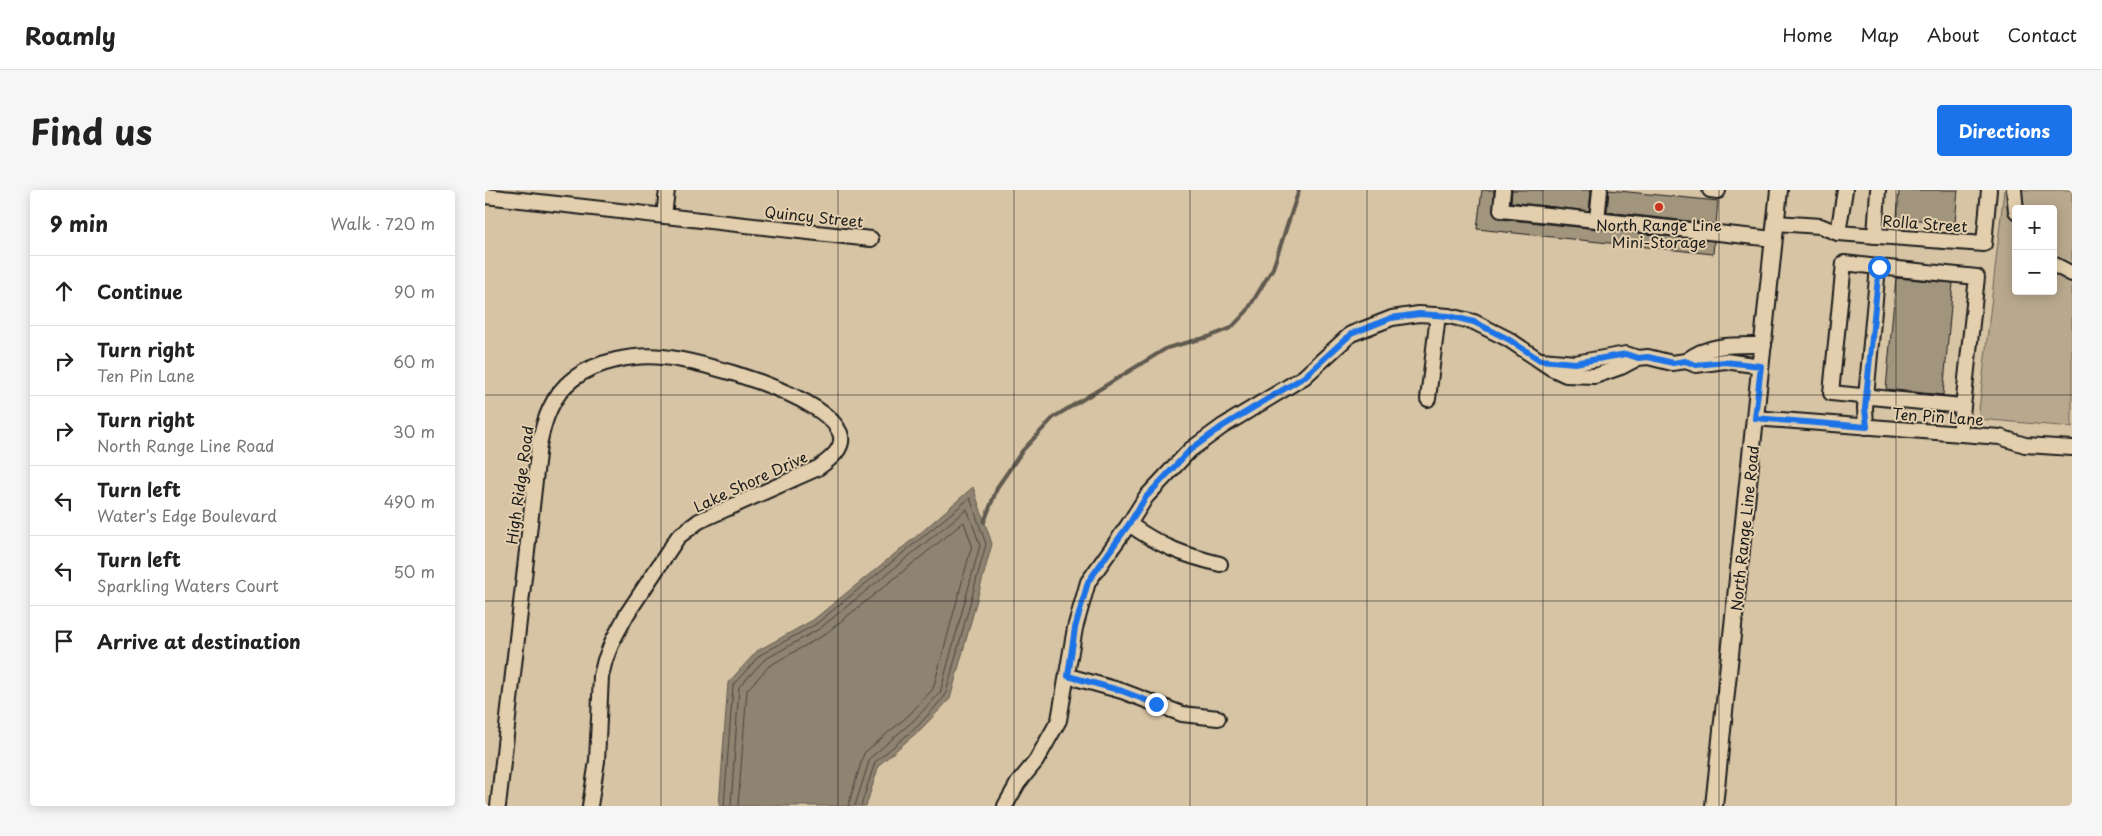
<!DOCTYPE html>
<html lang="en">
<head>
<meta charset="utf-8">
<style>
  :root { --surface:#fff; --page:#f6f6f6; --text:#222; --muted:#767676; --line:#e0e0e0; --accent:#1a73e8 }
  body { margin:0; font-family:"Playpen Sans",sans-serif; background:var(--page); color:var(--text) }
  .controls { position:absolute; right:15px; top:15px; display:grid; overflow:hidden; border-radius:5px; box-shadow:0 2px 12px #0003 }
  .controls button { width:45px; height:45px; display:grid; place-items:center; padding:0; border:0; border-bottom:1px solid var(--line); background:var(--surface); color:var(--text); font:25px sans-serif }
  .stop { position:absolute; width:15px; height:15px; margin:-11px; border:4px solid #1a73e8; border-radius:50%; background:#fff }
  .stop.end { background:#1a73e8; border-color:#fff; box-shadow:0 1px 5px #0008 }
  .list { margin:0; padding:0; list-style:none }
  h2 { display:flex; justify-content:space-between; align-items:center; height:65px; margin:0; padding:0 20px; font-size:21px }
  h2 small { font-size:16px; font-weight:400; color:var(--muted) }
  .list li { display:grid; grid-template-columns:32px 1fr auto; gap:15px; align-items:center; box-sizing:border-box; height:70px; padding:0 20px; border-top:1px solid var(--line) }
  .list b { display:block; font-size:19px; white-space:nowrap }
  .list p { margin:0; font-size:16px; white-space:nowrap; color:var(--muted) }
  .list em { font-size:16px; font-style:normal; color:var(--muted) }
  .icon { flex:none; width:28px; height:28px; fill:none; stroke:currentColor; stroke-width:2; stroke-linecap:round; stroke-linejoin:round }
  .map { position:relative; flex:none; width:1587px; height:616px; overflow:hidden; border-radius:5px }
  header { display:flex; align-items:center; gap:30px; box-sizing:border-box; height:70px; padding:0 25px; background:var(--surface); border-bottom:1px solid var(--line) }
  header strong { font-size:24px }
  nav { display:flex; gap:28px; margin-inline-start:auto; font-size:18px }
  .intro { display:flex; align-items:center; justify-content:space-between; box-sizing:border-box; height:120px; padding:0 30px }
  h1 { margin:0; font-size:35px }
  .button { padding:12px 22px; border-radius:5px; background:var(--accent); color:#fff; font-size:18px; font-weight:700 }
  main { display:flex; gap:30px; padding:0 30px }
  aside { flex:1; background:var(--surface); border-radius:5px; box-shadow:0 2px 12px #0003 }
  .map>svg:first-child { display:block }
  .green { fill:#b8a88e; stroke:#6a6255; fill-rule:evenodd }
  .water { fill:#8f8371; stroke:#615a4f }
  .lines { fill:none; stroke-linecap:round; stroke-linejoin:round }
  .shore { stroke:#4a453e; stroke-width:1 }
  .stream { stroke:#615a4f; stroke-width:4 }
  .building { fill:#a2957e; stroke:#1c1c1c }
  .minor-casing { stroke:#1c1c1c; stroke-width:18 }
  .major-casing { stroke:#1c1c1c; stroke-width:20 }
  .minor { stroke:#e3cfad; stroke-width:14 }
  .major { stroke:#e3cfad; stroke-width:16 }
  .route { stroke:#1a73e8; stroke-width:6 }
  .grid { fill:none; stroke:#1c1c1c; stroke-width:1; stroke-opacity:0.55 }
  .poi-dot { fill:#c8321e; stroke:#e3cfad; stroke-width:2 }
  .labels { text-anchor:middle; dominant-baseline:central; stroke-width:4; stroke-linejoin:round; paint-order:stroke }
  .street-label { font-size:15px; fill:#1c1c1c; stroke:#e3cfad }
  .poi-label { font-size:15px; fill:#1c1c1c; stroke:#e3cfad }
</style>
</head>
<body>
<header>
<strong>Roamly</strong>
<nav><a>Home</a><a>Map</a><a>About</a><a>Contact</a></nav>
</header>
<div class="intro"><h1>Find us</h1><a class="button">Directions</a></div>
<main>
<aside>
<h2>9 min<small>Walk · 720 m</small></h2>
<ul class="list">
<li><svg class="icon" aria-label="ahead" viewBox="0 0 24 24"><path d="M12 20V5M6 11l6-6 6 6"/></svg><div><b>Continue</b></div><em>90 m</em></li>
<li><svg class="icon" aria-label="right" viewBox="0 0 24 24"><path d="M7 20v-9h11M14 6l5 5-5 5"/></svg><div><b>Turn right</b><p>Ten Pin Lane</p></div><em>60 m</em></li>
<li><svg class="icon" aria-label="right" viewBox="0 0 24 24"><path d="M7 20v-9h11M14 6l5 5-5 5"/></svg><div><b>Turn right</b><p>North Range Line Road</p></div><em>30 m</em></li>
<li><svg class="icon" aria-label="left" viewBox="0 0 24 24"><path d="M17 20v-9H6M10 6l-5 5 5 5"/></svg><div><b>Turn left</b><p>Water's Edge Boulevard</p></div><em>490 m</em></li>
<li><svg class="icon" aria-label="left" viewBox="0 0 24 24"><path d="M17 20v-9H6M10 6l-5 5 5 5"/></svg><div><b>Turn left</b><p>Sparkling Waters Court</p></div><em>50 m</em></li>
<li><svg class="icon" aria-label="arrive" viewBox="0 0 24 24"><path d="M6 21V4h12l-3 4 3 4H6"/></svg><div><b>Arrive at destination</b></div></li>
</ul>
</aside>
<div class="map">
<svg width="1587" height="616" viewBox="0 0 1587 616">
  <rect width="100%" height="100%" fill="#d7c4a4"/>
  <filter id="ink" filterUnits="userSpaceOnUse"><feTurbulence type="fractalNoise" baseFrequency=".02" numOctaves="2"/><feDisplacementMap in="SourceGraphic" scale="10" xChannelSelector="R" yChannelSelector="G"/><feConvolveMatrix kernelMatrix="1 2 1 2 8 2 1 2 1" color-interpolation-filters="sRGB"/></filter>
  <g filter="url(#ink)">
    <path class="green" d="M1519 0H1587V237L1493 229ZM1531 19H1568V101H1531Z"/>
    <polygon class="water" points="488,297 507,354 465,509 436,539 394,575 381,616 234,616 243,493 272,461 328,430 433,345"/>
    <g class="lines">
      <g class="shore">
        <polyline points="239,616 248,495 275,465 331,434 485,308 501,354 460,506 433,536 390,572 376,616"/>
        <polyline points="246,616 254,497 279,470 334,439 482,319 495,355 455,503 428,531 385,568 370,616"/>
        <polyline points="253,616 262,500 284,476 339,445 479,332 487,355 448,499 423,526 379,563 363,616"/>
      </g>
      <polyline class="stream" points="499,332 513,296 538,260 569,227 682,158 723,147 746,138 762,121 788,78 814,0"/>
    </g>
    <g class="building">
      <polygon points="997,0 1009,0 1008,23 1015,29 1229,51 1228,64 992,39"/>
      <polygon points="1027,0 1106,0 1104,21 1026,12"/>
      <polygon points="1124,0 1233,11 1231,34 1122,22"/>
      <polygon points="1414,0 1473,0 1470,33 1412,28"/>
      <polygon points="1411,88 1468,93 1458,205 1401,199"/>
    </g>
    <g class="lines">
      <g class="minor-casing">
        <g id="minor">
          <polyline points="1018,0 1016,20 1289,49"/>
          <polyline points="1225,0 1233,1"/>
          <polyline points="1529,0 1531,21"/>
          <polyline points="0,6 386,49"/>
          <polyline points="179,26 182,0"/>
          <polyline points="1112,30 1115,0"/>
          <polyline points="1291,33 1335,36 1353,43 1499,54 1504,0"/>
          <polyline points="1353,43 1360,0"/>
          <polyline points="1390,46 1393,0"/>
          <polyline points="1568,74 1587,84"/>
          <polyline points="1393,77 1359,73 1346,203 1477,216"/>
          <polyline points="1056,170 1090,173 1141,164 1153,168"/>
          <path d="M1201 171C1223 153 1251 155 1279 155"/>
          <polyline points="943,209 953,125"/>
          <polyline points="1270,228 1515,247 1540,255 1587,258"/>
          <polyline points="1381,237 1380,218 1393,77 1492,87 1475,244"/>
          <path d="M644 334C675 356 698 365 735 374"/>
          <polyline points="583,486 637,501 697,524 733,528"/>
          <path d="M13 616 54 255C59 230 67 205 88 189 111 171 149 164 178 167 217 171 340 205 355 243 361 258 344 270 333 278L214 331 193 347 142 424 128 450 120 470 116 486 112 571 105 616"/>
          <polyline points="520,616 533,593 551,571 574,530 590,438 603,392 644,334 661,307 705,260 738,236 819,187 866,144 907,128 934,124 964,126 989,132 1023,149 1066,178 1081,185 1110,186 1136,177 1153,168 1163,167 1187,173 1201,171 1211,175 1240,171 1276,176"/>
        </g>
      </g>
      <g class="major-casing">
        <polyline id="major" points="1229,616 1294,0"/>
      </g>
      <use href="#minor" class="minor"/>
      <use href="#major" class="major"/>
    </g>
  </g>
  <g class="lines" filter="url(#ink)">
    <polyline class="route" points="671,514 637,501 583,486 590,438 603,392 644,334 661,307 705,260 738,236 819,187 866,144 906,128 934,124 964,126 989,132 1023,149 1055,170 1090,173 1141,164 1153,168 1163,167 1188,173 1200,171 1211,175 1240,172 1276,176 1270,228 1382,237 1380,218 1394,77"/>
  </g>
  <path class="grid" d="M176 0V616M353 0V616M529 0V616M705 0V616M882 0V616M1058 0V616M1234 0V616M1411 0V616M0 205H1587M0 411H1587"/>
  <circle class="poi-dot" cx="1174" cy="17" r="5"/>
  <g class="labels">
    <g class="street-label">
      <text transform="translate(329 26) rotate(6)">Quincy Street</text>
      <text transform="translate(1440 33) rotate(4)">Rolla Street</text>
      <text transform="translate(1453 226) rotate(4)">Ten Pin Lane</text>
      <text transform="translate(265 291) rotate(-25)">Lake Shore Drive</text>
      <text transform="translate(34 295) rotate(-82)">High Ridge Road</text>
      <text transform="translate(1259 338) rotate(-84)">North Range Line Road</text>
    </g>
    <g class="poi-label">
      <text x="1174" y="34">North Range Line<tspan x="1174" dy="17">Mini-Storage</tspan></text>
    </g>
  </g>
</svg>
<div class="controls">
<button>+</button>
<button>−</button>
</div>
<div class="stop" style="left:1394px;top:77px"></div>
<div class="stop end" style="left:671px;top:514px"></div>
</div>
</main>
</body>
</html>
